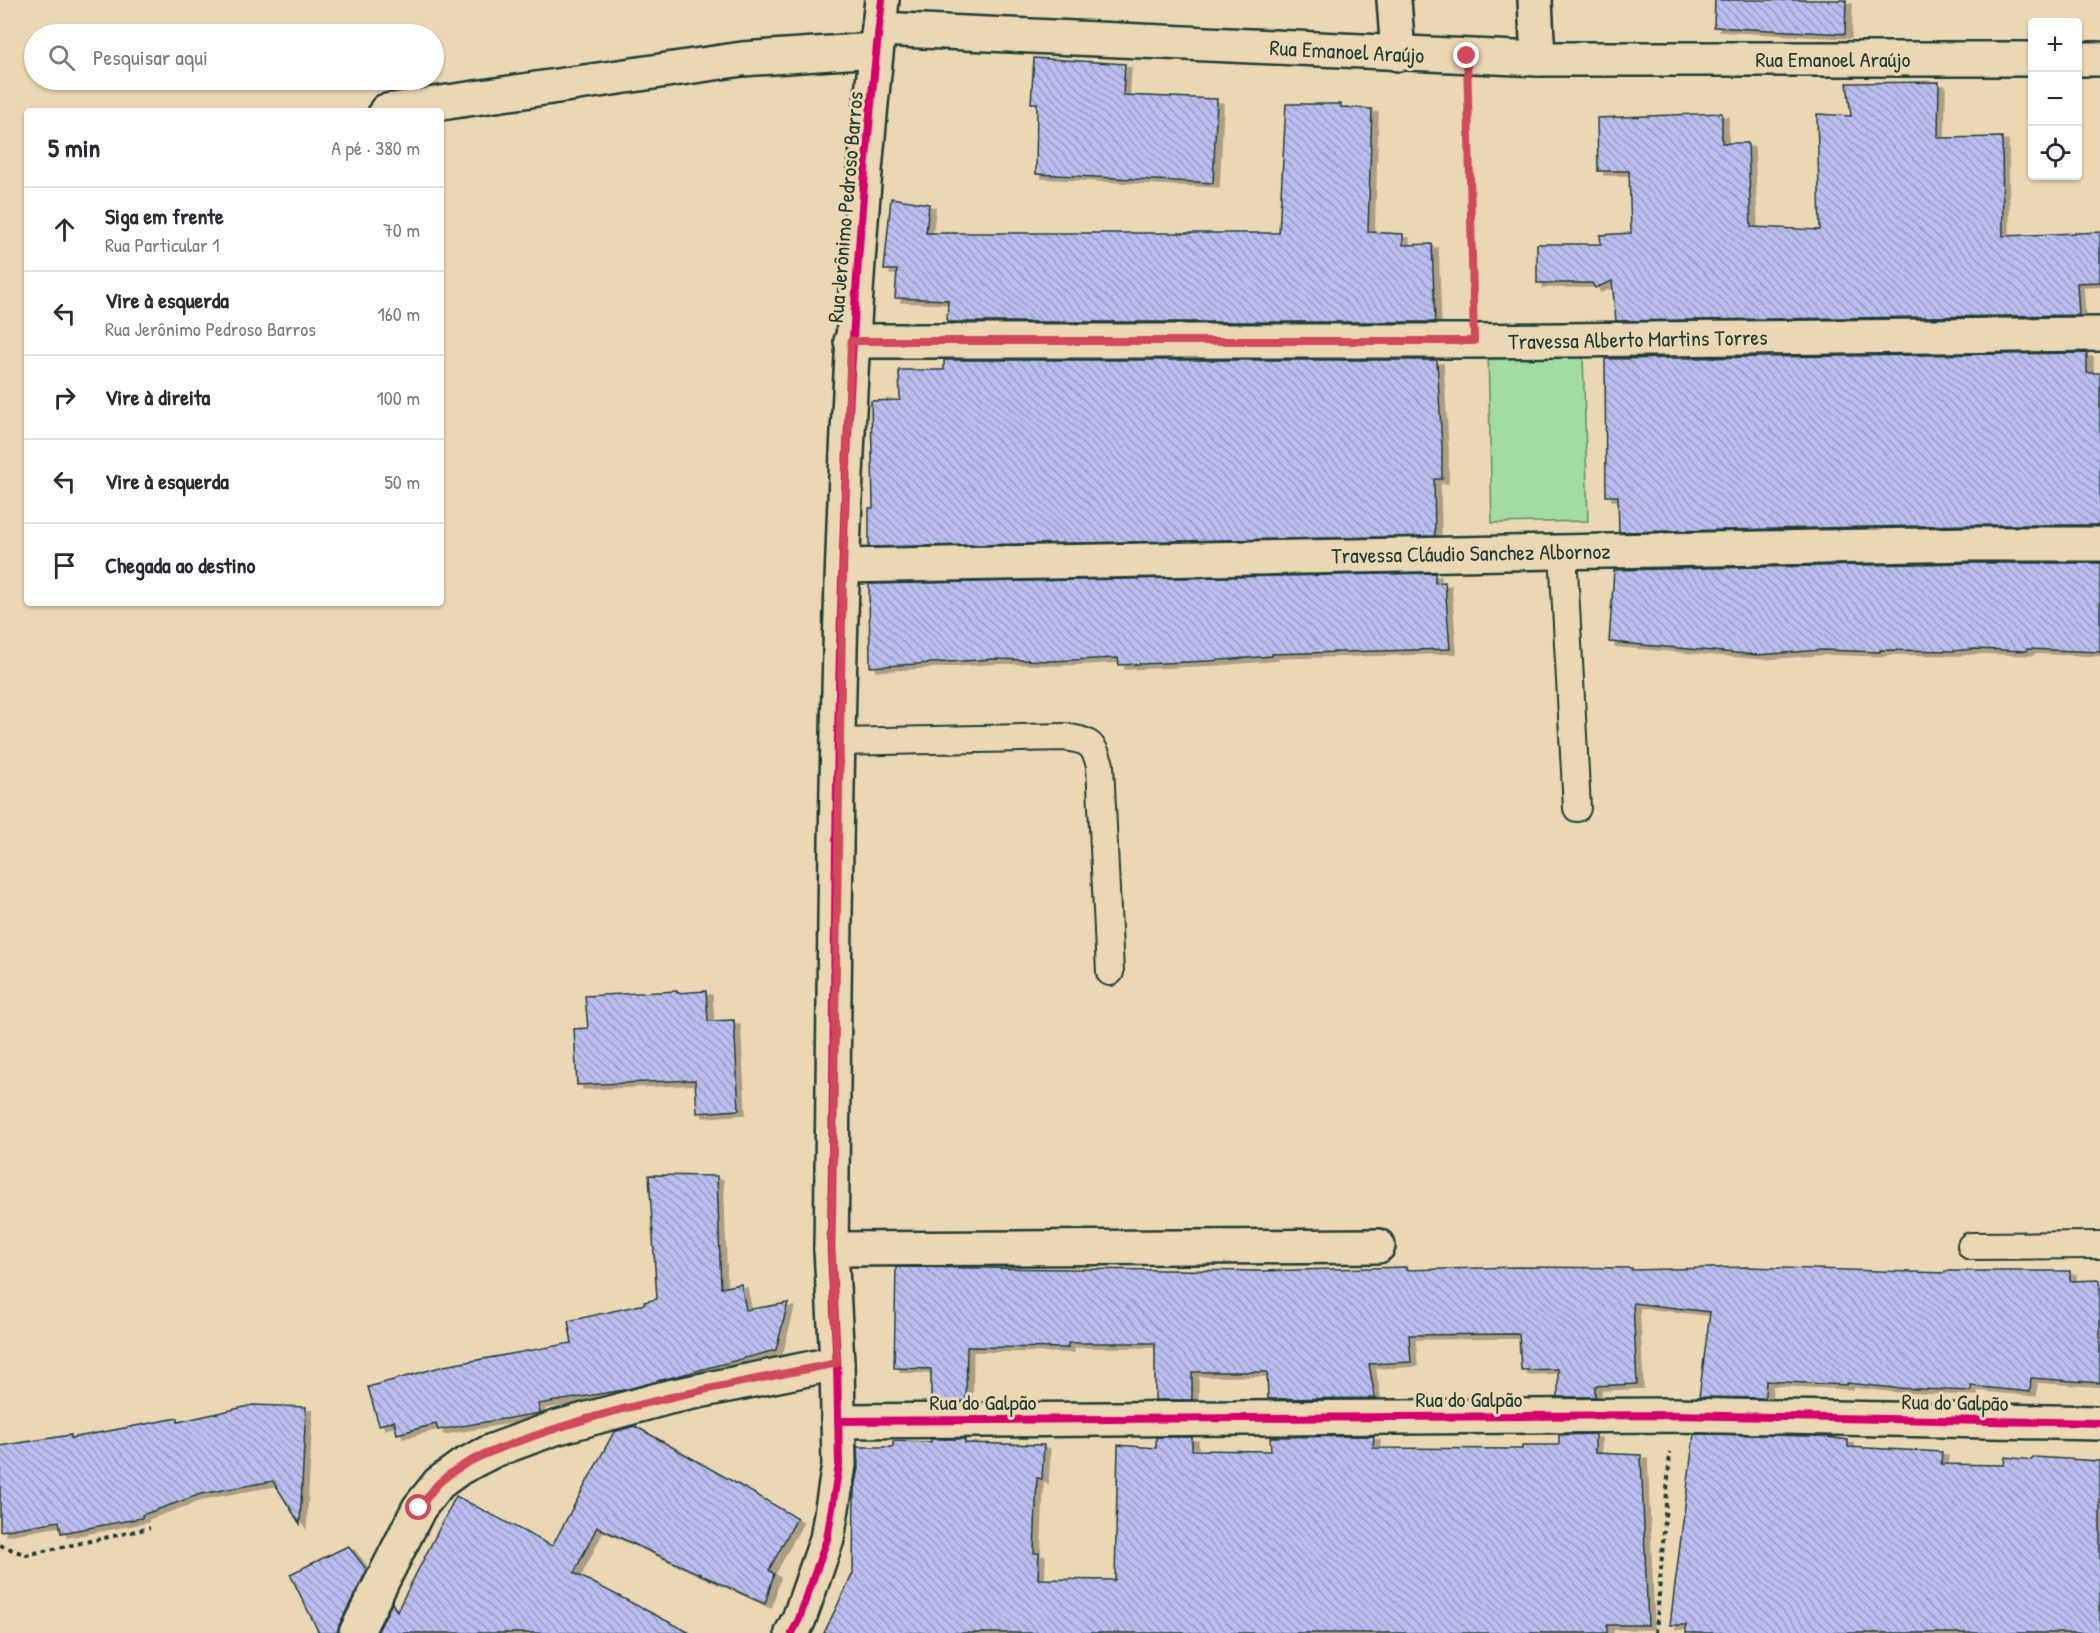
<!DOCTYPE html>
<html lang="pt">
<head>
<meta charset="utf-8">
<style>
  :root { --surface:#fff; --page:#f2f2f3; --text:#2b2b33; --muted:#7c7c81; --line:#e1e1e2 }
  body { margin:0; font-family:"Patrick Hand",sans-serif; background:var(--page); color:var(--text) }
  .controls { position:absolute; right:18px; top:18px; display:grid; overflow:hidden; border-radius:6px; box-shadow:0 2px 4px #0004 }
  .controls button { width:54px; height:54px; display:grid; place-items:center; padding:0; border:0; border-bottom:2px solid var(--line); background:var(--surface); color:var(--text); font:30px sans-serif }
  .stop { position:absolute; width:18px; height:18px; margin:-14px; border:4px solid #d1495b; border-radius:50%; background:#fff }
  .stop.end { background:#d1495b; border-color:#fff; box-shadow:0 2px 6px #0008 }
  .list { margin:0; padding:0; list-style:none }
  h2 { display:flex; justify-content:space-between; align-items:center; height:78px; margin:0; padding:0 24px; font-size:26px }
  h2 small { font-size:20px; font-weight:400; color:var(--muted) }
  .list li { display:grid; grid-template-columns:39px 1fr auto; gap:18px; align-items:center; box-sizing:border-box; height:84px; padding:0 24px; border-top:2px solid var(--line) }
  .list b { display:block; font-size:22px; white-space:nowrap }
  .list p { margin:0; font-size:20px; white-space:nowrap; color:var(--muted) }
  .list em { font-size:20px; font-style:normal; color:var(--muted) }
  .icon { flex:none; width:33px; height:33px; fill:none; stroke:currentColor; stroke-width:2; stroke-linecap:round; stroke-linejoin:round }
  .map { position:relative; flex:none; width:2100px; height:1633px; overflow:hidden }
  .search { position:absolute; background:var(--surface); box-shadow:0 2px 4px #0004; left:24px; top:24px; width:420px; height:66px; display:flex; align-items:center; gap:15px; box-sizing:border-box; padding:0 21px; border-radius:33px; color:var(--muted); font-size:22px }
  .panel { position:absolute; background:var(--surface); box-shadow:0 2px 4px #0004; left:24px; top:108px; width:420px; height:498px; border-radius:6px }
  .map>svg:first-child { display:block }
  .green { fill:#a0dba1; stroke:#608c6a; stroke-width:1.5 }
  .building { fill:url(#building-back-hatch); stroke:#1f3d34; stroke-width:1.5; filter:url(#shadow) }
  .lines { fill:none; stroke-linecap:round; stroke-linejoin:round }
  .service-casing { stroke:#1f3d34; stroke-width:30 }
  .minor-casing { stroke:#1f3d34; stroke-width:38 }
  .path { stroke:#1f3d34; stroke-width:4; stroke-dasharray:4.5 4.5; stroke-linecap:butt }
  .service { stroke:#ecd7b5; stroke-width:26 }
  .minor { stroke:#ecd7b5; stroke-width:33 }
  .cycleway-casing { stroke:#ecd7b5; stroke-width:11 }
  .cycleway { stroke:#d6006c; stroke-width:8 }
  .route { stroke:#d1495b; stroke-width:8 }
  .labels { text-anchor:middle; dominant-baseline:central; stroke-width:6; stroke-linejoin:round; paint-order:stroke }
  .street-label { font-size:22px; fill:#1f3d34; stroke:#ecd7b5 }
</style>
</head>
<body>
<div class="map">
<svg width="2100" height="1633" viewBox="0 0 2100 1633">
  <defs>
    <pattern id="building-back-hatch" width="6" height="6" patternUnits="userSpaceOnUse" patternTransform="scale(1.5)"><rect width="6" height="6" fill="#bbbdef"/><path d="M-1 5l2 2M0 0l6 6M5-1l2 2" fill="none" stroke="#979bc2"/></pattern>
    <filter id="shadow"><feDropShadow dx="6" dy="4" stdDeviation="0" flood-color="#0004"/></filter>
  </defs>
  <rect width="100%" height="100%" fill="#ecd7b5"/>
  <filter id="ink" filterUnits="userSpaceOnUse"><feTurbulence type="fractalNoise" baseFrequency=".0167" numOctaves="2"/><feDisplacementMap in="SourceGraphic" scale="12" xChannelSelector="R" yChannelSelector="G"/><feConvolveMatrix kernelMatrix="1 2 1 2 8 2 1 2 1" color-interpolation-filters="sRGB"/></filter>
  <g filter="url(#ink)">
    <polygon class="green" points="1488,352 1583,354 1588,521 1492,523"/>
    <g class="building">
      <polygon points="1715,0 1846,0 1845,34 1714,27"/>
      <polygon points="1034,58 1125,64 1123,95 1217,99 1213,183 1036,174 1037,103 1031,103"/>
      <polygon points="1939,82 1938,138 2002,137 2003,236 2100,232 2100,282 2077,283 2079,315 1616,321 1612,281 1595,288 1592,283 1537,283 1537,244 1601,244 1600,235 1631,233 1629,171 1598,171 1597,118 1722,113 1722,143 1748,143 1751,227 1820,230 1817,114 1851,116 1847,83"/>
      <polygon points="1286,104 1341,104 1341,107 1372,109 1368,232 1403,234 1403,245 1432,244 1435,322 947,322 948,300 895,298 897,270 884,270 891,198 929,204 926,233 1279,233"/>
      <polygon points="2087,353 2087,373 2100,373 2100,525 1971,525 1619,532 1618,496 1606,496 1605,359"/>
      <polygon points="944,360 1437,360 1442,446 1442,479 1434,479 1435,536 869,547 869,508 873,508 871,401 900,400 899,370 944,370"/>
      <polygon points="1971,563 2100,563 2100,652 2027,649 2027,651 1974,649 1953,651 1880,650 1880,652 1822,650 1758,655 1609,642 1614,570"/>
      <polygon points="1435,573 1435,583 1445,582 1450,649 1272,654 1272,656 1209,661 1119,665 1118,658 1051,661 994,659 870,667 869,584"/>
      <polygon points="677,991 677,993 706,991 708,1021 734,1020 739,1110 697,1113 695,1080 577,1085 574,1029 588,1028 585,996"/>
      <polygon points="649,1175 717,1176 721,1288 741,1284 746,1310 788,1303 776,1350 624,1390 538,1404 540,1413 438,1430 436,1424 397,1434 394,1421 379,1425 368,1387 444,1366 572,1343 568,1321 645,1304 644,1302 657,1299"/>
      <polygon points="896,1267 1262,1271 1406,1267 1406,1270 1517,1267 1632,1268 1632,1270 1747,1267 1945,1273 1945,1271 2070,1271 2070,1281 2100,1280 2100,1383 2031,1378 2030,1392 1971,1386 1971,1391 1894,1388 1847,1383 1847,1385 1766,1381 1765,1398 1699,1397 1710,1312 1633,1303 1637,1384 1595,1386 1595,1397 1558,1397 1558,1369 1521,1370 1519,1334 1409,1335 1411,1362 1369,1364 1375,1398 1268,1399 1267,1372 1192,1372 1192,1400 1155,1400 1155,1343 1068,1343 1068,1348 967,1347 966,1401 931,1402 931,1369 894,1368"/>
      <polygon points="253,1405 306,1407 300,1524 273,1481 201,1494 142,1515 142,1518 61,1533 59,1521 0,1531 0,1446 71,1435 71,1438 178,1418 178,1422"/>
      <polygon points="635,1426 797,1518 769,1570 774,1574 765,1604 597,1527 574,1573 690,1633 377,1633 392,1603 397,1611 456,1496 552,1546 614,1432"/>
      <polygon points="1595,1434 1595,1453 1641,1455 1648,1625 1607,1625 1607,1633 824,1633 853,1573 854,1489 858,1468 857,1447 893,1447 893,1441 931,1442 931,1439 965,1439 965,1443 1044,1445 1042,1479 1037,1478 1034,1553 1039,1553 1038,1579 1115,1580 1118,1445 1156,1448 1156,1437 1192,1437 1192,1450 1271,1451 1270,1437 1374,1436 1373,1448 1522,1449 1522,1445 1559,1445 1559,1435"/>
      <polygon points="1694,1434 1819,1436 1848,1440 1848,1447 1942,1452 1941,1464 2004,1465 2005,1457 2032,1460 2033,1457 2100,1461 2100,1633 1686,1633 1686,1625 1670,1625"/>
      <polygon points="348,1546 367,1570 339,1625 337,1633 319,1633 290,1574"/>
    </g>
    <g class="lines">
      <g class="service-casing">
        <g id="service">
          <polyline points="1563,552 1577,808"/>
          <path d="M839 742 1065 737C1088 741 1093 742 1100 765L1110 972"/>
          <polyline points="1971,1246 2100,1245"/>
        </g>
      </g>
      <g class="minor-casing">
        <g id="minor">
          <polyline points="1394,0 1398,54"/>
          <polyline points="1535,0 1538,59"/>
          <polyline points="879,29 1538,59 2032,59"/>
          <polyline points="2078,59 2100,59"/>
          <polyline points="386,111 742,59 876,50"/>
          <polyline points="851,341 1475,341 2100,334"/>
          <polyline points="843,566 1971,544 2100,544"/>
          <polyline points="831,1249 1378,1246"/>
          <polyline points="838,1421 1673,1415 2100,1423"/>
          <polyline points="356,1633 419,1508 439,1483 461,1467 492,1451 555,1428 669,1397 837,1363"/>
          <path d="M792 1633 799 1619 827 1539 839 1465 837 1363 831 1249C837 833 834 414 882 0"/>
        </g>
      </g>
      <g class="path">
        <polyline points="1468,93 1474,304"/>
        <polyline points="0,1545 26,1555 150,1528"/>
        <polyline points="1656,1633 1670,1452"/>
      </g>
      <use href="#service" class="service"/>
      <use href="#minor" class="minor"/>
      <g class="cycleway-casing">
        <g id="cycleway">
          <polyline points="838,1421 1673,1415 2100,1423"/>
          <path d="M792 1633 799 1619 827 1539 839 1465 837 1363 831 1249C837 833 834 414 882 0"/>
        </g>
      </g>
      <use href="#cycleway" class="cycleway"/>
    </g>
  </g>
  <g class="lines" filter="url(#ink)">
    <path class="route" d="M419 1508C426 1500 432 1490 439 1483 463 1460 498 1449 528 1438 628 1402 733 1384 837 1363L831 1249 843 566 851 341H1474L1467 56"/>
  </g>
  <g class="labels">
    <g class="street-label">
      <text transform="translate(1347 51) rotate(3)">Rua Emanoel Araújo</text>
      <text x="1833" y="59">Rua Emanoel Araújo</text>
      <text transform="translate(845 207) rotate(-85)">Rua Jerônimo Pedroso Barros</text>
      <text transform="translate(1638 339) rotate(-1)">Travessa Alberto Martins Torres</text>
      <text transform="translate(1471 553) rotate(-1)">Travessa Cláudio Sanchez Albornoz</text>
      <text x="1469" y="1399">Rua do Galpão</text>
      <text x="983" y="1402">Rua do Galpão</text>
      <text transform="translate(1955 1402) rotate(1)">Rua do Galpão</text>
    </g>
  </g>
</svg>
<div class="controls">
<button>+</button>
<button>−</button>
<button><svg class="icon" aria-label="locate" viewBox="0 0 24 24"><circle cx="12" cy="12" r="6"/><path d="M12 2v4M12 18v4M2 12h4M18 12h4"/></svg></button>
</div>
<div class="stop" style="left:419px;top:1508px"></div>
<div class="stop end" style="left:1467px;top:56px"></div>
<div class="search"><svg class="icon" aria-label="search" viewBox="0 0 24 24"><circle cx="10" cy="10" r="6"/><path d="M15 15l6 6"/></svg>Pesquisar aqui</div>
<section class="panel">
<h2>5 min<small>A pé · 380 m</small></h2>
<ul class="list">
<li><svg class="icon" aria-label="ahead" viewBox="0 0 24 24"><path d="M12 20V5M6 11l6-6 6 6"/></svg><div><b>Siga em frente</b><p>Rua Particular 1</p></div><em>70 m</em></li>
<li><svg class="icon" aria-label="left" viewBox="0 0 24 24"><path d="M17 20v-9H6M10 6l-5 5 5 5"/></svg><div><b>Vire à esquerda</b><p>Rua Jerônimo Pedroso Barros</p></div><em>160 m</em></li>
<li><svg class="icon" aria-label="right" viewBox="0 0 24 24"><path d="M7 20v-9h11M14 6l5 5-5 5"/></svg><div><b>Vire à direita</b></div><em>100 m</em></li>
<li><svg class="icon" aria-label="left" viewBox="0 0 24 24"><path d="M17 20v-9H6M10 6l-5 5 5 5"/></svg><div><b>Vire à esquerda</b></div><em>50 m</em></li>
<li><svg class="icon" aria-label="arrive" viewBox="0 0 24 24"><path d="M6 21V4h12l-3 4 3 4H6"/></svg><div><b>Chegada ao destino</b></div></li>
</ul>
</section>
</div>
</body>
</html>
